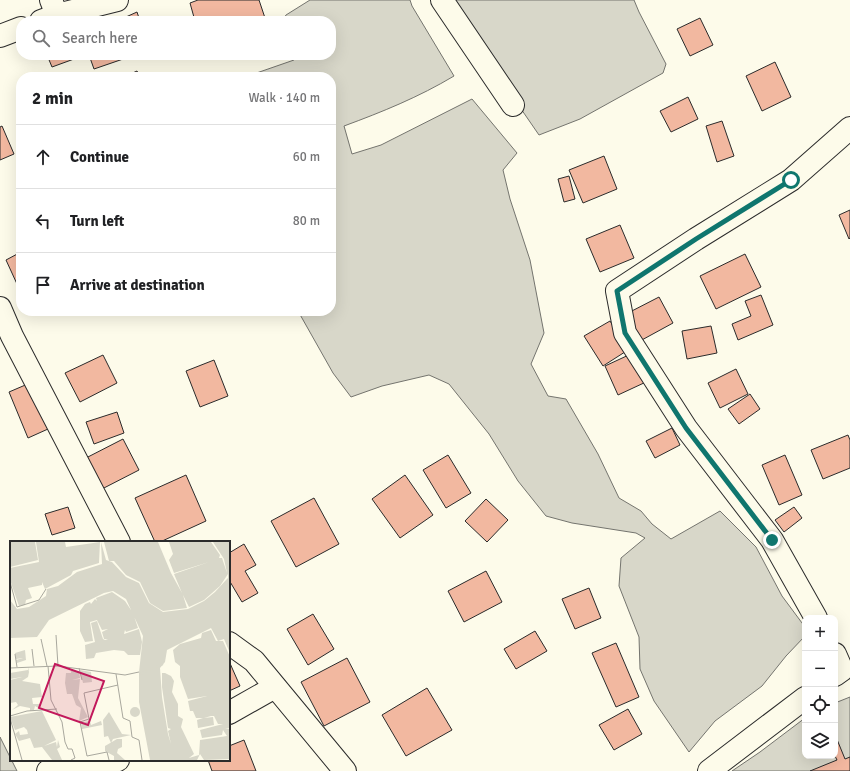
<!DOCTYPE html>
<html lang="en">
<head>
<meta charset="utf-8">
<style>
  :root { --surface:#fff; --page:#f2f2f2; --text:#202124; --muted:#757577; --line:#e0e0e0 }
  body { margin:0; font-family:Signika,sans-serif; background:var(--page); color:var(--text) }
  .controls { position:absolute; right:12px; bottom:12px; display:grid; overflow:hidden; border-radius:8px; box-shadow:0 4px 16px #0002 }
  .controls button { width:36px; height:36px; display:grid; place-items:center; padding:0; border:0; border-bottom:1px solid var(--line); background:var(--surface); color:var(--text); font:20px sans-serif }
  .stop { position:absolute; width:12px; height:12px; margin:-9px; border:3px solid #0f766e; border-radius:50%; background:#fff }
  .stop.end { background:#0f766e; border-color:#fff; box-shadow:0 1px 4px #0008 }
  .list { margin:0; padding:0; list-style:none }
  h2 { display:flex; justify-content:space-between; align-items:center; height:52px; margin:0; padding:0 16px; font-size:17px }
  h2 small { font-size:13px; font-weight:400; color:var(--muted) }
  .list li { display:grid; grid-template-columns:26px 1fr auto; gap:12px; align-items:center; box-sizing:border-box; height:64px; padding:0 16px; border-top:1px solid var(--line) }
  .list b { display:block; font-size:15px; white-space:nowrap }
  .list em { font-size:13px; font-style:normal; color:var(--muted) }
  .icon { flex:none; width:22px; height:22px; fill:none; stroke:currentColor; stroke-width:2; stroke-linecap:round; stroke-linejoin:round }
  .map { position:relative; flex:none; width:850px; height:771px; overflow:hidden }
  .search { position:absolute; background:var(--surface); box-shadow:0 4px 16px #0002; left:16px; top:16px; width:320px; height:44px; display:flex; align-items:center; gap:10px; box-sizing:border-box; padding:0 14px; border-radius:16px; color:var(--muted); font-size:15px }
  .panel { position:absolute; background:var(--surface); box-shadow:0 4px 16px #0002; left:16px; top:72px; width:320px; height:244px; border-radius:16px }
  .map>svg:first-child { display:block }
  .water { fill:#d8d7c9; stroke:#74746e }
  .building { fill:#f2b8a0; stroke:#2b2b2b }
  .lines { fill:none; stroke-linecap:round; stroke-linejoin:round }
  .street-casing { stroke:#2b2b2b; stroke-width:24 }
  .secondary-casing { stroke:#2b2b2b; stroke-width:24 }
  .street { stroke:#fdfbea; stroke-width:22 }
  .secondary { stroke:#fdfbea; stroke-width:22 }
  .route { stroke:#0f766e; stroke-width:5 }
  .inset-river { fill:none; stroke:#d8d7c9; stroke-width:2 }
  .inset-road { fill:none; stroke:#a9a89e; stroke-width:1 }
  .view { fill:#c2185b; fill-opacity:0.15; stroke:#c2185b; stroke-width:2 }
  .inset-edge { fill:none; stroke:#2b2b2b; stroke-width:2 }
</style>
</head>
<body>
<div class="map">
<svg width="850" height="771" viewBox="0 0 850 771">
  <rect width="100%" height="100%" fill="#fdfbea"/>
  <g class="water">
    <path d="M310 0H410L412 6 454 76C419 97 382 112 344 126L352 154 381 145 472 99 517 153 503 170 510 199 530 260 544 333 531 364 548 396 566 399 598 454 619 498 641 511 652 524 671 539 720 511 756 547 782 596 805 627V636L786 656 762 686 715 721 689 752 654 701 640 669 639 637 619 586 621 558 645 538 636 533 572 523 546 516 518 481 489 434 449 384 429 375 382 386 351 397 333 373 298 311H331V77H245L294 60 291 55H331V21H282L286 15Z"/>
    <polygon points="446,0 634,0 639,12 666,64 663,73 580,119 539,135"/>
    <polygon points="850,697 850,771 732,771 760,752 805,718 805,756 835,756 835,703"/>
    <polygon points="0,737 17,771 0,771"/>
  </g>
  <g class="building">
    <polygon points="198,0 259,0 266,21 195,21 190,3"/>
    <polygon points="137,12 140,21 117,21"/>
    <polygon points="700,18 713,45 690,56 677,29"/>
    <polygon points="47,55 85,55 52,67"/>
    <polygon points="89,55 128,55 129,57 94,69"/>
    <polygon points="131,55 143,55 132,59"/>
    <polygon points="775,62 791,97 762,111 746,76"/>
    <polygon points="137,71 140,77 124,77"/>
    <polygon points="688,97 698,119 671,132 660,111"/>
    <polygon points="722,121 734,156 717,162 706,126"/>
    <polygon points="2,126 14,154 0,160 0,127"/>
    <polygon points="604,156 617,189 583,203 569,170"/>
    <polygon points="569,176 575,199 564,202 558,179"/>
    <polygon points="850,210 850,238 849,239 839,215"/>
    <polygon points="620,225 634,258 600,272 586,239"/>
    <polygon points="21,252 21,282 17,284 6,260"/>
    <polygon points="745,254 761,287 716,309 700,276"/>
    <polygon points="761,295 773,325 738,340 732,324 751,316 745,301"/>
    <polygon points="659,297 673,323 640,341 626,314"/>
    <polygon points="610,321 628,350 603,366 584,336"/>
    <polygon points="711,326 717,353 687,359 682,331"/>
    <polygon points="633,353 646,382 618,395 605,366"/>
    <polygon points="103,355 117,383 80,402 65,373"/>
    <polygon points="214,360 228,396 200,407 186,371"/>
    <polygon points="736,369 748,394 720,408 708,383"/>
    <polygon points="30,383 48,429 28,438 9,392"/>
    <polygon points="750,394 760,409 739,424 728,409"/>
    <polygon points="117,412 124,433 94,444 86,422"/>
    <polygon points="672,428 680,445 655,458 646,441"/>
    <polygon points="848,435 850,440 850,468 823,479 811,450"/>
    <polygon points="123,439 139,470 100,490 84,459"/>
    <polygon points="448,455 471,493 446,508 423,470"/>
    <polygon points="785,455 802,495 779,505 762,465"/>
    <polygon points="186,475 206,521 160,542 155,542 135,498"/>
    <polygon points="405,475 433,515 400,538 372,499"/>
    <polygon points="314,498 339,544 296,567 271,521"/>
    <polygon points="486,499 508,520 487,542 465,521"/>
    <polygon points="68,507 75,528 52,535 45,514"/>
    <polygon points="794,507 802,518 784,532 775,520"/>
    <polygon points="244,544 256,565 245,571 258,593 242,602 229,580 229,553"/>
    <polygon points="486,571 502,602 464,622 448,591"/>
    <polygon points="589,588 601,618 575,629 562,599"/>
    <polygon points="313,614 334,649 308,665 287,629"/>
    <polygon points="535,631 547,651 516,669 504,649"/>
    <polygon points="616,643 639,697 616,707 592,653"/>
    <polygon points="347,658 370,702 324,726 301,682"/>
    <polygon points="229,661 240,686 229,691"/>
    <polygon points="427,688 452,730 406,756 382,715"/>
    <polygon points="628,709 642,734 614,750 599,725"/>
    <polygon points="836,737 845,759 850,757 850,771 810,771 837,760 835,756 835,738"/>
    <polygon points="244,740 256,771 212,771 208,760 229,760 229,746"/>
  </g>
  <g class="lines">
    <g class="street-casing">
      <g id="street">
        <polyline points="51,0 57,15"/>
        <polyline points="442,0 513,105"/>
        <polyline points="0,308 12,336 119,542"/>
        <polyline points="816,618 772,540 686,428 625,333 617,291 696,239 791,180 850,128"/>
        <polyline points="229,643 254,661 345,771"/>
        <polyline points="835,654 842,670 835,675"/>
        <polyline points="229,713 275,687"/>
        <polyline points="48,771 51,770 90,771 118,760"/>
        <polyline points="709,771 805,698"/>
      </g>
    </g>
    <g class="secondary-casing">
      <g id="secondary">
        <polyline points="41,21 57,15 117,0"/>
        <polyline points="0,36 21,28"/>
      </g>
    </g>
    <use href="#street" class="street"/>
    <use href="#secondary" class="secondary"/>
  </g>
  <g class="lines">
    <polyline class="route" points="772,540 686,428 625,333 617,291 696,239 791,180"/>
  </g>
  <g transform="translate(10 541)">
    <rect width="220" height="220" fill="#fdfbea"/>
    <path d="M0 1H25L28 19 0 26ZM26 1H55L56 6 90 1 89 22 63 30 61 34 35 48 32 41V44L18 47 22 57 16 59 15 64 9 65 1 42 0 27 29 21ZM91 1 96 19 102 21 116 36 129 42 139 62 153 71 178 68 194 60 205 51 216 39 218 37V33L210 45 194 59 179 66 173 54 177 67 153 70 140 62 130 41 116 34 104 20H99L94 1H148L161 32 172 52 164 33 199 21 164 32 159 19 163 13 159 1H201L210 14 209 17H212L217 32 214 18 203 1H220V112L214 98 208 100 201 87 157 109 155 121 150 127 152 156 158 193 161 203 158 190 161 188 158 187 152 146V132H155L161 135 164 140 162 151 168 163V175L173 178 171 186 184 213 179 217 189 214 190 199 217 195 213 189 212 194 192 197 190 189 213 183H208L204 175H201L194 177 203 176 204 184 188 187 187 179 193 177H186L183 170H180L178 160 197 155 178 158 170 136V125L165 121 163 109 170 103 191 97 192 92 201 89 206 100H213L220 116V187L215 188H220V218L194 219 190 213 187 219H140L129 161V131L133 95 116 58 103 50 94 52 39 79 27 96 0 97V59L7 68 19 66 36 55 37 48 48 45 67 31 92 23ZM102 51 115 60 123 72 128 87 116 91 115 89 114 93 129 88 132 101 130 114H118L114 110 104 109 86 112 84 117 76 118 75 104 85 101 81 82 87 80 93 98 95 99 98 98H94L92 91 98 88 92 89 87 79 80 81 83 100 75 101 70 90V70L75 63 80 61 81 63 85 58 87 60 86 57ZM15 109 16 119 7 122 6 119 13 117 6 118 5 112ZM18 126 19 131 18 136 12 140 30 143 32 156 22 157 23 163H30V168L25 165 24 169 20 170V167L10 165 2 169 8 164 6 161 0 162V139L12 136 0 138V132L18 129ZM70 129 81 131 82 141 73 142ZM61 130H69L70 137 62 139 70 138 68 157 78 176 69 180 71 167 66 164 62 153H57L55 142 56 132H61ZM120 171a5 5 0 1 1 10 0a5 5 0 1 1-10 0ZM32 170 46 199 34 205 46 201 47 206 48 199 50 206 47 208 52 219H42L32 206 24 207 20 197 9 200 5 193 9 190 10 194 18 193 17 189 14 186 5 189 0 176ZM99 171 112 193 121 194 103 198 101 202 98 195 94 196 93 179ZM80 180 81 184 91 180 92 184 72 188 71 182ZM107 198H112V206L108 208 107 212 115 219H104V215L95 210V205Z" fill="#d8d7c9"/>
    <path class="inset-river" d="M130 133 153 123"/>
    <path class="inset-road" d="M0 41 7 66 29 59 36 48M46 94 48 125M31 98 37 125M22 108 24 125M5 113 7 126M38 125 41 159 52 181 55 201 58 208H62L65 217 61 219M0 127 48 125 115 134 129 131M69 127 72 139M106 133 113 177 120 180 122 196 129 199 132 219M0 175 17 170 47 168M0 177 12 219M99 219 97 211 77 215 70 181 79 178 74 152 108 144"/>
    <path class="view" d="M45 123 94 140 78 184 29 167Z"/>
    <rect width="220" height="220" class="inset-edge"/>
  </g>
</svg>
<div class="controls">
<button>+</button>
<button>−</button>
<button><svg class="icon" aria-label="locate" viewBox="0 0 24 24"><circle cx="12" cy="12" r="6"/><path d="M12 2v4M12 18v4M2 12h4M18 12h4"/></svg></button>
<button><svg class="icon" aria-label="layers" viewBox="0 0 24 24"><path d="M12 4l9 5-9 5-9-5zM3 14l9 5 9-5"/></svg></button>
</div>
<div class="stop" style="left:791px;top:180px"></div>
<div class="stop end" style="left:772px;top:540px"></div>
<div class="search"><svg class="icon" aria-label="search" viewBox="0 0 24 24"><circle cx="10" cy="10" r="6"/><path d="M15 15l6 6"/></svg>Search here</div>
<section class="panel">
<h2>2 min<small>Walk · 140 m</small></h2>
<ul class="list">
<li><svg class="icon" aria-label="ahead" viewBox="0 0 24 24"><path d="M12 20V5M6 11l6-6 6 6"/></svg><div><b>Continue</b></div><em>60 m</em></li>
<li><svg class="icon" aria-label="left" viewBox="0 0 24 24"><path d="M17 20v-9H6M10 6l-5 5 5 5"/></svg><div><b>Turn left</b></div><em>80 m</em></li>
<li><svg class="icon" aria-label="arrive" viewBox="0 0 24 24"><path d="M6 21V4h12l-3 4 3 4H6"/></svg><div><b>Arrive at destination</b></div></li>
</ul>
</section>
</div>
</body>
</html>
